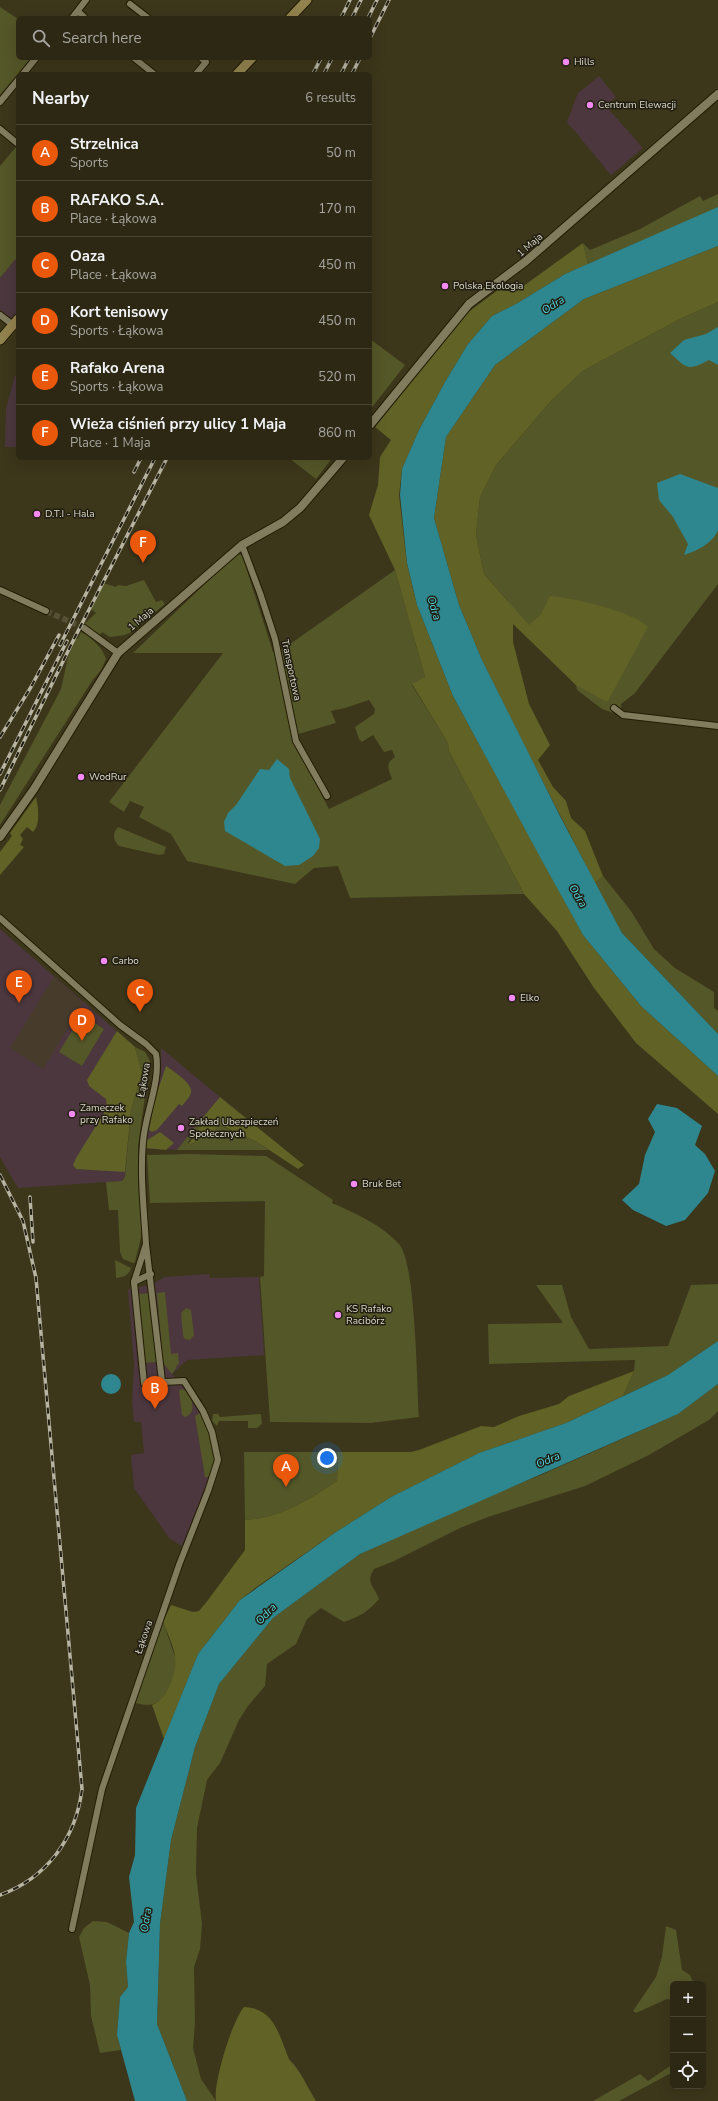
<!DOCTYPE html>
<html lang="en">
<head>
<meta charset="utf-8">
<style>
  :root { --surface:#2d2814; --page:#35301d; --text:#f1f3f6; --muted:#a7a6a0; --line:#484434; --accent:#ea580c }
  body { margin:0; font-family:"Nunito Sans",sans-serif; background:var(--page); color:var(--text) }
  .controls { position:absolute; right:12px; bottom:12px; display:grid; overflow:hidden; border-radius:6px; box-shadow:0 4px 16px #0002 }
  .controls button { width:36px; height:36px; display:grid; place-items:center; padding:0; border:0; border-bottom:1px solid var(--line); background:var(--surface); color:var(--text); font:20px sans-serif }
  .you { position:absolute; left:327px; top:1458px; width:14px; height:14px; margin:-10px; border:3px solid #fff; border-radius:50%; background:#1a73e8; box-shadow:0 0 0 6px #1a73e833 }
  .badge { display:grid; place-items:center; width:26px; height:26px; border-radius:50%; background:var(--accent); color:#fff; font-size:13px; font-weight:700 }
  .pin { position:absolute; translate:-50% -33px; filter:drop-shadow(0 1px 2px #0008) }
  .pin::after { content:''; position:absolute; top:21px; width:14px; height:12px; background:inherit; clip-path:polygon(0 0,100% 0,50% 100%) }
  .list { margin:0; padding:0; list-style:none }
  h2 { display:flex; justify-content:space-between; align-items:center; height:52px; margin:0; padding:0 16px; font-size:17px }
  h2 small { font-size:13px; font-weight:400; color:var(--muted) }
  .list li { display:grid; grid-template-columns:26px 1fr auto; gap:12px; align-items:center; box-sizing:border-box; height:56px; padding:0 16px; border-top:1px solid var(--line) }
  .list b { display:block; font-size:15px; white-space:nowrap }
  .list p { margin:0; font-size:13px; white-space:nowrap; color:var(--muted) }
  .list em { font-size:13px; font-style:normal; color:var(--muted) }
  .icon { flex:none; width:22px; height:22px; fill:none; stroke:currentColor; stroke-width:2; stroke-linecap:round; stroke-linejoin:round }
  .map { position:relative; flex:none; width:718px; height:2101px; overflow:hidden }
  .search { position:absolute; background:var(--surface); box-shadow:0 4px 16px #0002; left:16px; top:16px; width:356px; height:44px; display:flex; align-items:center; gap:10px; box-sizing:border-box; padding:0 14px; border-radius:6px; color:var(--muted); font-size:15px }
  .panel { position:absolute; background:var(--surface); box-shadow:0 4px 16px #0002; left:16px; top:72px; width:356px; height:388px; border-radius:6px }
  .map>svg:first-child { display:block }
  .commercial { fill:#4b373d }
  .education { fill:#473b2c }
  .green { fill:#545728; fill-rule:evenodd }
  .forest { fill:#606226 }
  .water { fill:#2e878e }
  .lines { fill:none; stroke-linecap:round; stroke-linejoin:round }
  .minor-tunnel { stroke:#544f35; stroke-width:6; stroke-dasharray:6 3; stroke-linecap:butt }
  .minor-casing { stroke:#231d03; stroke-width:8 }
  .tertiary-casing { stroke:#231d03; stroke-width:10 }
  .secondary-casing { stroke:#231d03; stroke-width:11 }
  .minor { stroke:#827c5f; stroke-width:6 }
  .tertiary { stroke:#827c5f; stroke-width:8 }
  .secondary { stroke:#92824e; stroke-width:9 }
  .rail-casing { stroke:#b8b4a2; stroke-width:3.5 }
  .rail { stroke:#201d11; stroke-width:2; stroke-dasharray:6; stroke-linecap:butt }
  .poi-dot { fill:#f38af2; stroke:#201d11; stroke-width:1.5 }
  .labels { text-anchor:middle; dominant-baseline:central; stroke-width:3; stroke-linejoin:round; paint-order:stroke }
  .poi-label { font-size:10px; fill:#dddaca; stroke:#201d11; text-anchor:start }
  .street-label { font-size:10px; fill:#dddaca; stroke:#201d11 }
  .water-label { font-size:11px; font-style:italic; fill:#54d6e0; stroke:#201d11 }
</style>
</head>
<body>
<div class="map">
<svg width="718" height="2101" viewBox="0 0 718 2101">
  <rect width="100%" height="100%" fill="#3c361b"/>
  <g class="commercial">
    <polygon points="599,76 616,97 605,105 643,148 611,175 567,122 578,93"/>
    <polygon points="18,256 18,313 13,320 0,310 0,278"/>
    <polygon points="15,375 18,376 18,447 5,447 6,409"/>
    <polygon points="0,929 135,1047 125,1177 122,1181 18,1188 0,1157"/>
    <polygon points="161,1048 220,1097 177,1150 149,1149 146,1148 144,1142 152,1101 161,1074"/>
    <polygon points="209,1274 210,1278 259,1277 264,1355 187,1360 172,1374 188,1391 204,1419 211,1475 182,1546 169,1538 134,1488 131,1455 144,1453 141,1422 134,1422 132,1401 134,1364 128,1289 150,1285 165,1277"/>
  </g>
  <polygon class="education" points="54,977 83,1003 43,1069 10,1048"/>
  <g class="green">
    <polygon points="0,7 18,19 18,58 31,58 0,95"/>
    <polygon points="16,147 18,150 18,256 0,278 0,166"/>
    <polygon points="718,194 718,208 588,264 583,243 590,250 640,229 700,196 703,201"/>
    <polygon points="718,302 718,584 635,693 621,704 622,716 602,709 577,690 576,685 513,623 508,601 484,574 476,535 480,497 496,465 551,401 584,370 682,318"/>
    <polygon points="370,339 405,365 370,410"/>
    <polygon points="289,458 332,458 316,479"/>
    <path d="M236 554 242 555 273 652 283 649 395 570 425 677 412 685 448 743 449 751 524 894 350 898 338 866 314 868 295 884 187 861 171 834 139 817 144 807 130 801 124 812 109 802 223 653H133ZM369 700 375 709 374 714 355 727 359 739 362 742 373 735 384 752 392 750 395 757C385 764 388 768 392 779L329 809 313 778 295 735 336 723 331 711 345 708Z"/>
    <polygon points="144,580 156,602 162,600 165,604 131,632 125,635 110,637 102,632 100,635 84,624 96,613 91,609 103,583 116,587 118,585 126,586"/>
    <path d="M81 632C91 637 103 648 106 659L101 670 92 681 0 825V805L61 689 68 657 76 638 78 639Z"/>
    <path d="M118 827 166 847 164 854 159 855 119 846C113 840 112 834 118 827Z"/>
    <polygon points="603,876 631,911 654,949 675,968 714,992 714,1008 718,1011 718,1034 622,933 595,883"/>
    <polygon points="82,1015 104,1029 82,1066 59,1052"/>
    <polygon points="135,1047 145,1052 150,1061 138,1146 138,1182 142,1227 141,1237 135,1262 133,1263 123,1259 120,1252 118,1210 109,1210 106,1182 122,1181 125,1177 131,1110 142,1073"/>
    <polygon points="199,1122 198,1131 188,1142 189,1145 203,1135 206,1136 217,1124 257,1142 269,1150 177,1150"/>
    <path d="M190 1154 266 1156 333 1200 332 1203C355 1213 382 1225 399 1244 416 1263 417 1386 419 1417L371 1423 270 1422 260 1277 264 1276 265 1201 150 1203 147 1155Z"/>
    <path d="M115 1260 131 1268C129 1276 123 1277 116 1278Z"/>
    <polygon points="718,1284 718,1341 668,1375 623,1396 634,1371 635,1360 489,1364 488,1324 563,1323 536,1285 562,1285 571,1317 589,1349 668,1346 691,1285"/>
    <polygon points="165,1292 171,1354 178,1353 179,1364 177,1365 176,1368 172,1374 163,1363 157,1293"/>
    <polygon points="151,1293 157,1362 144,1363 138,1294"/>
    <polygon points="186,1308 191,1310 194,1335 190,1340 185,1339 183,1336 181,1313"/>
    <path d="M718 1384V1411L709 1420 649 1455 585 1486 488 1517 460 1528 392 1562 374 1569C365 1584 374 1585 379 1599 369 1611 359 1617 344 1622L321 1608 307 1619 296 1644 267 1664 265 1686 248 1706 239 1720 220 1763 207 1780 197 1828 196 1874 202 1924 200 1949 194 1967 195 2023 193 2048 201 2079 216 2101H187L157 2024 160 1924 171 1840 195 1747 219 1684 273 1618 360 1554 474 1502 541 1475 678 1414Z"/>
    <path d="M181 1389 188 1391C192 1400 197 1413 185 1417L182 1415 179 1391Z"/>
    <path d="M200 1413C209 1429 222 1460 210 1477H205L195 1416Z"/>
    <polygon points="213,1414 218,1414 220,1417 261,1414 262,1424 257,1428 248,1428 248,1421 219,1421 217,1426 212,1421"/>
    <path d="M244 1452H338L337 1481C308 1500 281 1518 245 1520Z"/>
    <path d="M163 1622 176 1659C177 1672 168 1700 153 1704 148 1706 140 1704 135 1703Z"/>
    <polygon points="93,1921 107,1922 129,1933 126,1962 128,1987 120,1997 117,2035 121,2050 100,2053 91,2016 90,1985 79,1937 84,1928"/>
    <polygon points="666,1926 676,1930 682,1970 690,1975 694,1984 673,1984 673,2000 667,1999 636,2013 633,2011 656,1977 662,1957"/>
    <polygon points="673,2064 673,2072 619,2101 593,2101 640,2074 648,2081"/>
  </g>
  <g class="forest">
    <polygon points="583,243 588,264 565,274 516,304 492,316 468,344 445,382 419,430 402,469 399,495 407,564 417,605 453,696 583,935 641,1006 718,1076 718,1114 636,1043 594,988 557,931 524,894 449,751 448,743 412,684 425,677 395,570 369,515 378,485 380,457 391,440 375,427 467,313 498,290 508,291 522,287"/>
    <path d="M718 246V302L682 318 584 370 551 401 496 465 480 497 476 535 484 574 529 625 541 614 550 596C574 598 632 611 648 627L608 701H605L576 685 513 624V642L529 704 550 745 538 760 553 787 566 801 571 818 585 831 603 876 595 883 526 749 482 660 459 605 434 518 446 437 495 365 584 299Z"/>
    <path d="M36 797C38 806 41 825 33 832L27 827 20 835 23 839 20 845 24 847 0 875V852L12 836 10 833Z"/>
    <polygon points="117,1031 135,1047 142,1073 131,1110 125,1172 76,1169 73,1165 76,1158 107,1108 106,1099 89,1086 87,1080"/>
    <path d="M166 1066C172 1070 194 1084 191 1093 190 1097 185 1102 182 1106L179 1104 157 1130 152 1132 149 1130 155 1099Z"/>
    <polygon points="220,1097 304,1165 298,1169 257,1142 218,1124 212,1134 201,1136 198,1140 187,1146 198,1131 199,1122"/>
    <polygon points="160,1132 174,1143 166,1150 146,1148 144,1142"/>
    <path d="M634 1371 623 1396 566 1423 479 1453 391 1497 336 1532 258 1586 240 1600 198 1654 164 1739 152 1705C161 1701 165 1695 169 1687 182 1659 173 1648 163 1622L171 1605 193 1612 199 1611 208 1600 245 1550V1520C281 1518 308 1500 337 1481L338 1452H411L419 1450 481 1426 494 1427 519 1416 559 1404 569 1396Z"/>
    <path d="M244 2007C275 2008 279 2036 289 2059 291 2062 293 2063 295 2066 303 2076 309 2090 316 2101H216C213 2083 232 2021 244 2007Z"/>
  </g>
  <g class="water">
    <polygon points="718,207 718,246 584,299 495,365 446,437 434,518 459,605 482,660 561,818 622,933 718,1034 718,1076 641,1006 583,935 540,857 453,696 417,605 407,563 400,495 402,469 419,430 445,382 468,344 492,316 516,304 565,274"/>
    <path d="M718 327V365L709 360C688 371 687 369 670 353L684 340 706 334Z"/>
    <path d="M680 474 718 488V530C713 543 697 551 684 555L688 544 673 517 659 500 657 483Z"/>
    <polygon points="277,759 289,769 290,778 320,839 319,848 313,856 299,865 285,866 225,831 224,822 228,813 236,805 260,769 269,770"/>
    <polygon points="657,1104 677,1108 702,1126 695,1145 705,1154 715,1171 708,1193 685,1220 666,1226 633,1210 622,1200 639,1184 645,1155 655,1132 648,1119"/>
    <polygon points="718,1341 718,1384 678,1414 360,1554 273,1618 219,1684 195,1747 171,1840 160,1924 157,2024 187,2101 135,2101 117,2035 120,1997 128,1987 126,1962 129,1933 134,1922 129,1877 135,1855 136,1808 198,1654 240,1600 336,1532 391,1497 479,1453 566,1423 668,1375"/>
    <circle cx="111" cy="1384" r="10"/>
  </g>
  <g class="lines">
    <polyline class="minor-tunnel" points="46,611 84,628"/>
    <g class="minor-casing">
      <g id="minor">
        <polyline points="130,4 148,18"/>
        <polyline points="78,11 85,18"/>
        <polyline points="72,18 86,0"/>
        <polyline points="134,58 154,74"/>
        <polyline points="23,74 36,58"/>
        <polyline points="196,74 206,62 201,58"/>
        <polyline points="0,102 18,80"/>
        <polyline points="0,129 18,144"/>
        <polyline points="0,315 13,325"/>
        <polyline points="242,545 260,593 275,639 296,741 327,796"/>
        <polyline points="0,590 46,611"/>
        <polyline points="84,628 118,653"/>
        <polyline points="614,708 623,715 718,726"/>
        <path d="M0 918 120 1025 146 1044 156 1054C161 1081 145 1114 143 1142 140 1176 144 1210 146 1244"/>
        <polyline points="134,1282 151,1274"/>
        <polyline points="72,1929 102,1789 179,1565 208,1491 218,1460 212,1432 203,1411 184,1381 144,1383 134,1282 146,1244 162,1381"/>
      </g>
    </g>
    <g class="tertiary-casing">
      <g id="tertiary">
        <polyline points="370,425 469,304 526,261 718,94"/>
        <polyline points="0,837 34,789 118,653 242,545 283,522 300,508 343,458"/>
      </g>
    </g>
    <g class="secondary-casing">
      <g id="secondary">
        <polyline points="290,18 307,0"/>
        <polyline points="237,74 252,58"/>
        <polyline points="0,340 18,319"/>
      </g>
    </g>
    <use href="#minor" class="minor"/>
    <use href="#tertiary" class="tertiary"/>
    <use href="#secondary" class="secondary"/>
    <g class="rail-casing">
      <g id="rail">
        <polyline points="341,18 350,0"/>
        <polyline points="352,18 361,0"/>
        <polyline points="368,18 377,0"/>
        <polyline points="370,38 389,0"/>
        <polyline points="313,74 321,58"/>
        <polyline points="324,74 332,58"/>
        <polyline points="341,74 349,58"/>
        <polyline points="352,74 360,58"/>
        <polyline points="134,472 141,458"/>
        <polyline points="60,645 155,458"/>
        <polyline points="0,737 31,687 59,635"/>
        <polyline points="0,774 67,641"/>
        <polyline points="0,790 75,637 167,458"/>
        <path d="M0 1175 23 1221 36 1278 82 1789C76 1838 47 1878 0 1895"/>
        <polyline points="30,1197 33,1242"/>
      </g>
    </g>
    <use href="#rail" class="rail"/>
  </g>
  <g class="poi-dot">
    <circle cx="566" cy="62" r="4"/>
    <circle cx="590" cy="105" r="4"/>
    <circle cx="445" cy="286" r="4"/>
    <circle cx="37" cy="514" r="4"/>
    <circle cx="81" cy="777" r="4"/>
    <circle cx="104" cy="961" r="4"/>
    <circle cx="512" cy="998" r="4"/>
    <circle cx="72" cy="1114" r="4"/>
    <circle cx="181" cy="1128" r="4"/>
    <circle cx="354" cy="1184" r="4"/>
    <circle cx="338" cy="1315" r="4"/>
  </g>
  <g class="labels">
    <g class="poi-label">
      <text x="574" y="62">Hills</text>
      <text x="598" y="105">Centrum Elewacji</text>
      <text x="453" y="286">Polska Ekologia</text>
      <text x="45" y="514">D.T.I - Hala</text>
      <text x="89" y="777">WodRur</text>
      <text x="112" y="961">Carbo</text>
      <text x="520" y="998">Elko</text>
      <text x="80" y="1108">Zameczek<tspan x="80" dy="12">przy Rafako</tspan></text>
      <text x="189" y="1122">Zakład Ubezpieczeń<tspan x="189" dy="12">Społecznych</tspan></text>
      <text x="362" y="1184">Bruk Bet</text>
      <text x="346" y="1309">KS Rafako<tspan x="346" dy="12">Racibórz</tspan></text>
    </g>
    <g class="street-label">
      <text transform="translate(530 245) rotate(-41)">1 Maja</text>
      <text transform="translate(141 619) rotate(-41)">1 Maja</text>
      <text transform="translate(291 670) rotate(78)">Transportowa</text>
      <text transform="translate(144 1080) rotate(-80)">Łąkowa</text>
      <text transform="translate(144 1637) rotate(-71)">Łąkowa</text>
    </g>
    <g class="water-label">
      <text transform="translate(553 305) rotate(-32)">Odra</text>
      <text transform="translate(434 608) rotate(74)">Odra</text>
      <text transform="translate(578 896) rotate(60)">Odra</text>
      <text transform="translate(548 1460) rotate(-23)">Odra</text>
      <text transform="translate(266 1614) rotate(-46)">Odra</text>
      <text transform="translate(146 1920) rotate(-81)">Odra</text>
    </g>
  </g>
</svg>
<div class="controls">
<button>+</button>
<button>−</button>
<button><svg class="icon" aria-label="locate" viewBox="0 0 24 24"><circle cx="12" cy="12" r="6"/><path d="M12 2v4M12 18v4M2 12h4M18 12h4"/></svg></button>
</div>
<div class="you"></div>
<div class="pin badge" style="left:286px;top:1487px">A</div>
<div class="pin badge" style="left:155px;top:1409px">B</div>
<div class="pin badge" style="left:140px;top:1012px">C</div>
<div class="pin badge" style="left:82px;top:1041px">D</div>
<div class="pin badge" style="left:19px;top:1003px">E</div>
<div class="pin badge" style="left:143px;top:563px">F</div>
<div class="search"><svg class="icon" aria-label="search" viewBox="0 0 24 24"><circle cx="10" cy="10" r="6"/><path d="M15 15l6 6"/></svg>Search here</div>
<section class="panel">
<h2>Nearby<small>6 results</small></h2>
<ul class="list">
<li><span class="badge">A</span><div><b>Strzelnica</b><p>Sports</p></div><em>50 m</em></li>
<li><span class="badge">B</span><div><b>RAFAKO S.A.</b><p>Place · Łąkowa</p></div><em>170 m</em></li>
<li><span class="badge">C</span><div><b>Oaza</b><p>Place · Łąkowa</p></div><em>450 m</em></li>
<li><span class="badge">D</span><div><b>Kort tenisowy</b><p>Sports · Łąkowa</p></div><em>450 m</em></li>
<li><span class="badge">E</span><div><b>Rafako Arena</b><p>Sports · Łąkowa</p></div><em>520 m</em></li>
<li><span class="badge">F</span><div><b>Wieża ciśnień przy ulicy 1 Maja</b><p>Place · 1 Maja</p></div><em>860 m</em></li>
</ul>
</section>
</div>
</body>
</html>
